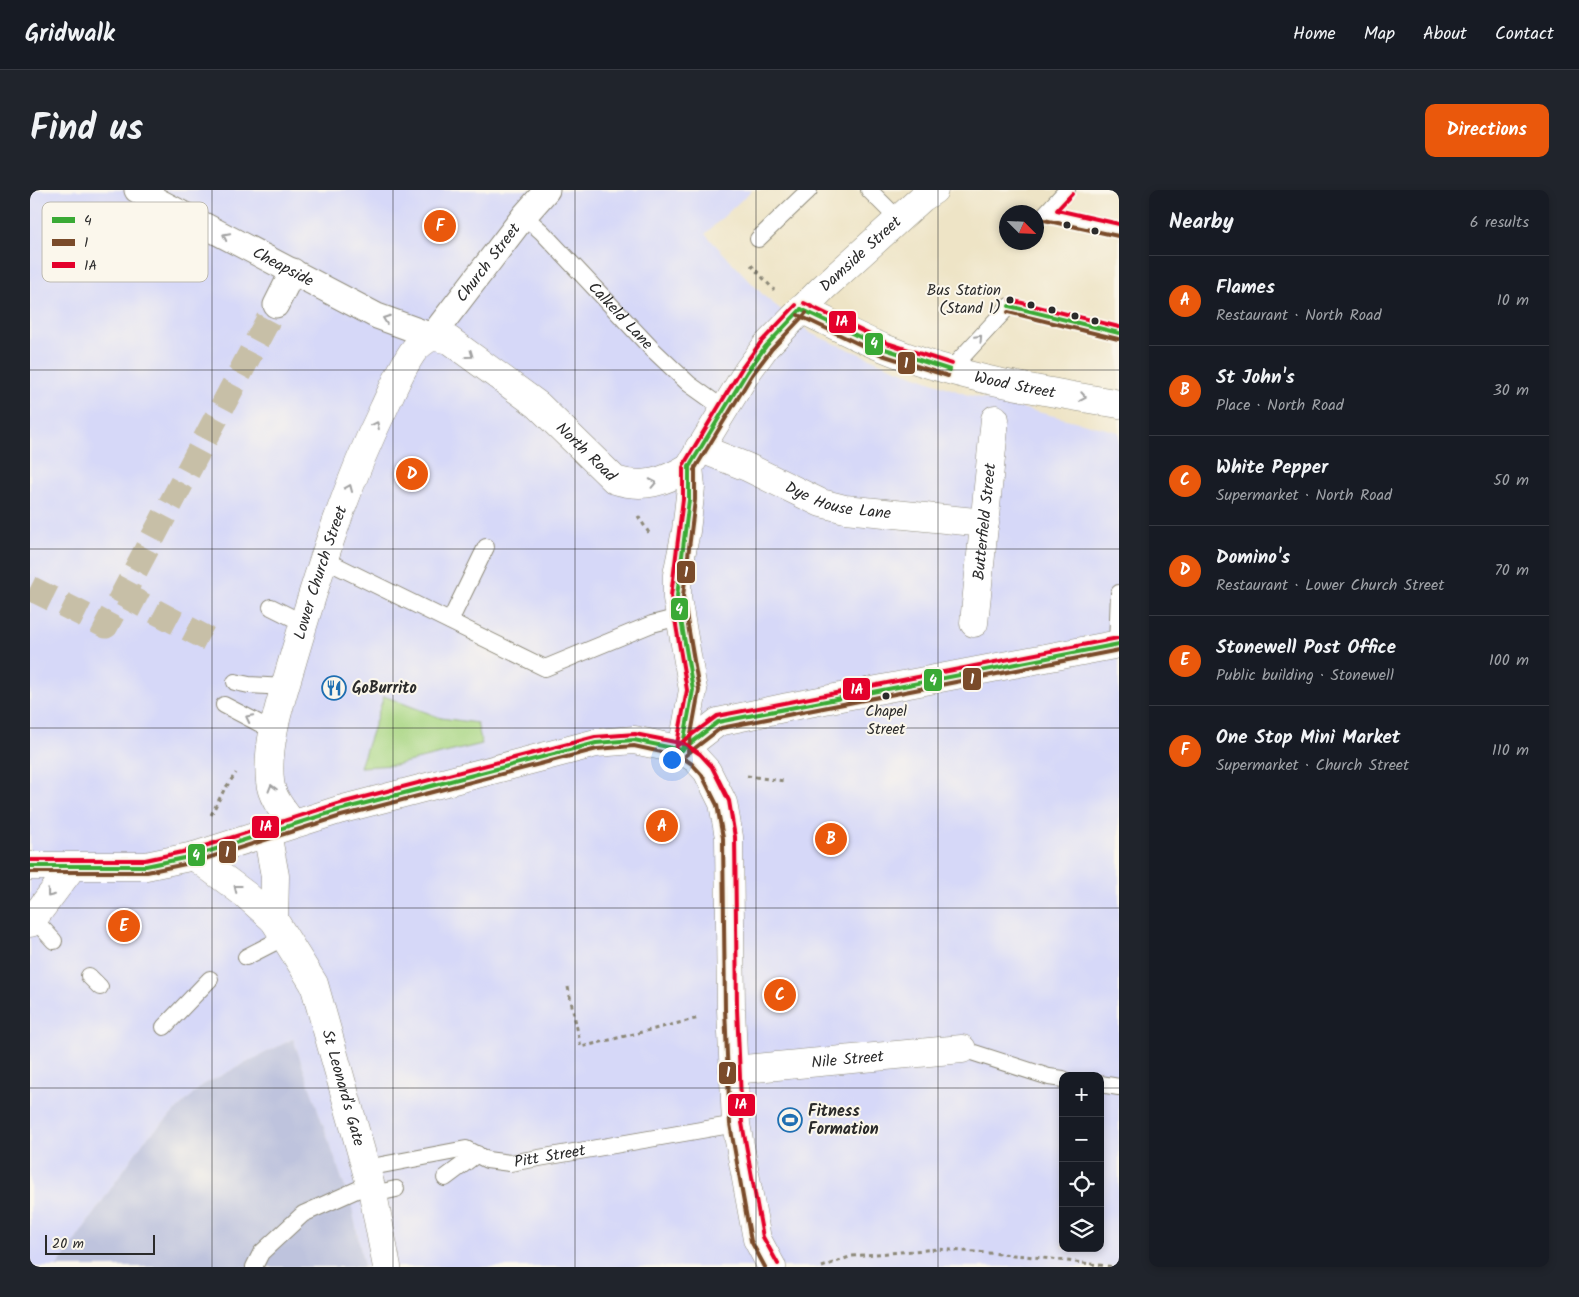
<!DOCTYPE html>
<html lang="en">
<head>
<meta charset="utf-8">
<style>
  :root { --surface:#171b24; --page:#20242c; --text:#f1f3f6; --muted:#9ea1a6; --line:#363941; --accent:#ea580c }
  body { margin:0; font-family:Kalam,sans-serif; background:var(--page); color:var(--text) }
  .controls { position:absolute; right:15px; bottom:15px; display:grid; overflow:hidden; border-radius:10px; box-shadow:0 2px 8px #0003 }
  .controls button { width:45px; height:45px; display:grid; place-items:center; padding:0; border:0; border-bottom:1px solid var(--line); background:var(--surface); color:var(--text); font:25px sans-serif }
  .compass { position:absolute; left:969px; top:15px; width:45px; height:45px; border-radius:50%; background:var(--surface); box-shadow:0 2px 8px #0003; rotate:114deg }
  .scale { position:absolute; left:15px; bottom:12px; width:110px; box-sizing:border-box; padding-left:5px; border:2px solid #2b2b2b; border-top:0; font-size:14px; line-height:18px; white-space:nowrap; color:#2b2b2b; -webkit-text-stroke:4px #fbf7ec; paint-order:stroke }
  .you { position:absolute; left:641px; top:569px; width:18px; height:18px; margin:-12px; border:4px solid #fff; border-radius:50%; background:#1a73e8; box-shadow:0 0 0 8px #1a73e833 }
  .badge { display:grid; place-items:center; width:32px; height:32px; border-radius:50%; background:var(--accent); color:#fff; font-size:16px; font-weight:700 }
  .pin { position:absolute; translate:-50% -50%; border:2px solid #fff; box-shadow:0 1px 5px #0006 }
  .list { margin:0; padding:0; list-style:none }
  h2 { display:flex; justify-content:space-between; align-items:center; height:65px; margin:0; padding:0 20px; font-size:21px }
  h2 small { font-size:16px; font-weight:400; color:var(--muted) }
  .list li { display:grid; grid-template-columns:32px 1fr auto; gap:15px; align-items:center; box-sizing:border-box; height:90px; padding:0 20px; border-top:1px solid var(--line) }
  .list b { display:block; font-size:19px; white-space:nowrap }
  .list p { margin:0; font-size:16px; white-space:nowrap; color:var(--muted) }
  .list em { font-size:16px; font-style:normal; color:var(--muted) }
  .icon { flex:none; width:28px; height:28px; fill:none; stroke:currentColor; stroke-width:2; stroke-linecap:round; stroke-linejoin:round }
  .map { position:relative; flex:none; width:1089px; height:1077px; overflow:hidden; border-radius:10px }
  header { display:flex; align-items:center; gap:30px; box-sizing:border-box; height:70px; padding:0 25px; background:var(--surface); border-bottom:1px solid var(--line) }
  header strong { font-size:24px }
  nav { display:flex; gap:28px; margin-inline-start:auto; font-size:18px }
  .intro { display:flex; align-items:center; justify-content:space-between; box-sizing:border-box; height:120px; padding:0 30px }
  h1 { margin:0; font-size:35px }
  .button { padding:12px 22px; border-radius:10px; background:var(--accent); color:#fff; font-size:18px; font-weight:700 }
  main { display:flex; gap:30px; padding:0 30px }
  aside { flex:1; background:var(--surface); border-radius:10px; box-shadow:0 2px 8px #0003 }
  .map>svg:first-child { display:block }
  .built { fill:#d6d8f8; fill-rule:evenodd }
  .industrial { fill:#bec3dd }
  .green { fill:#a8d683; stroke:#6a8057 }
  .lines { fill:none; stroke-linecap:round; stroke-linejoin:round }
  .pedestrian-tunnel { stroke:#c7bfa7; stroke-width:25; stroke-dasharray:25 12; stroke-linecap:butt }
  .service-casing { stroke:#8c8878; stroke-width:18 }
  .pedestrian-casing { stroke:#8c8878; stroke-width:27 }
  .minor-casing { stroke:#8c8878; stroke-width:29 }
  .tertiary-casing { stroke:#8c8878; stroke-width:29 }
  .primary-casing { stroke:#8c8878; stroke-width:29 }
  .path { stroke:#8c8878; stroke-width:3; stroke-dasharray:4 4; stroke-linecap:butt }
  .service { stroke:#fff; stroke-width:16 }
  .pedestrian { stroke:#fff; stroke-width:25 }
  .minor { stroke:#fff; stroke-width:28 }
  .tertiary { stroke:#fff; stroke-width:28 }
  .primary { stroke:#fff; stroke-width:28 }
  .bus-1-casing { stroke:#fbf7ec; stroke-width:8 }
  .bus-2-casing { stroke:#fbf7ec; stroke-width:8 }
  .bus-3-casing { stroke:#fbf7ec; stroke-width:8 }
  .bus-1 { stroke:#3aaa35; stroke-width:4 }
  .bus-2 { stroke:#7a4b2a; stroke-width:4 }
  .bus-3 { stroke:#e4002b; stroke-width:4 }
  .oneway { stroke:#a0a0a0 }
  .grid { fill:none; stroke:#2b2b2b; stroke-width:1; stroke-opacity:0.55 }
  .bus-dot { fill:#2b2b2b; stroke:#fbf7ec; stroke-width:2 }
  .labels { text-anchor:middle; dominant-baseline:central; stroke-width:4; stroke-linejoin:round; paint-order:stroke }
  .bus-label { font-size:15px; fill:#2b2b2b; stroke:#fbf7ec; text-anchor:end }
  .street-label { font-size:16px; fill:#2b2b2b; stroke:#fbf7ec }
  .poi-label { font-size:16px; font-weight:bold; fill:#2b2b2b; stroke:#fbf7ec; text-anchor:start }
  .key { fill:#fbf7ec; stroke:#bdbab2; stroke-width:1 }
  .key-label { font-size:14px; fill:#2b2b2b }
  .line-badge { stroke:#fbf7ec; stroke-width:2 }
  .badge-label { font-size:14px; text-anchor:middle; font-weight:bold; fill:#fff }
</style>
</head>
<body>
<header>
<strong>Gridwalk</strong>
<nav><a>Home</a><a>Map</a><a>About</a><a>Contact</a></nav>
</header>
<div class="intro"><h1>Find us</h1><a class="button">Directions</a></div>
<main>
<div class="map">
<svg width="1089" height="1077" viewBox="0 0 1089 1077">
  <rect width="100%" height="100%" fill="#fbf7ec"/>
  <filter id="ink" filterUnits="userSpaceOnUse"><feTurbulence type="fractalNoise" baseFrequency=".02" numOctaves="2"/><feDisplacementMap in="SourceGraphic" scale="10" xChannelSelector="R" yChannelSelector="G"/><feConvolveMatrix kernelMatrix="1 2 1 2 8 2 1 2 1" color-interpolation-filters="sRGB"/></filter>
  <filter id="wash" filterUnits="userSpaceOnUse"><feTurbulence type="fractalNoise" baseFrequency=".0096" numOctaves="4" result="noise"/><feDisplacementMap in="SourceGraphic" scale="20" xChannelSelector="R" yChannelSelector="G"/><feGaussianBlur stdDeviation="1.12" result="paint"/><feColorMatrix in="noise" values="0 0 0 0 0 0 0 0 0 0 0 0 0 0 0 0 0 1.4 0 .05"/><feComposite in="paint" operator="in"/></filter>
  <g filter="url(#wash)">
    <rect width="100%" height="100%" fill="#eee4c6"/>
    <path class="built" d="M0 0H722L675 44 735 107 782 144 861 177 935 204 1089 242V1077H334L322 1018 263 849 173 895 114 951 27 1077H0ZM1033 886H1070V1058H1033Z"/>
    <polygon class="industrial" points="263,849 322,1018 334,1077 27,1077 114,951 173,895"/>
    <polygon class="green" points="354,506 411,528 447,533 452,554 365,575 330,577"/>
  </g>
  <g filter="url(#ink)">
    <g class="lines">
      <g class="pedestrian-tunnel">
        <polyline points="0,398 76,436 246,115"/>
        <polyline points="92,404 178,449"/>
      </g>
      <g class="service-casing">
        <g id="service">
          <polyline points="839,0 868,29"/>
          <polyline points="1037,0 1015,24 1089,40"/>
          <path id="s1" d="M494 26 512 42 621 158 659 194 694 219"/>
          <polyline points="728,49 779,0"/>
          <polyline points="920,180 979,116 1089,143"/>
          <polyline points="293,369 515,478 622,434 649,427"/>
          <polyline points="241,417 273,433"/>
          <polyline points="420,431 456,357"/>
          <polyline points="1087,454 1089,403"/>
          <polyline points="205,492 219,495 255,497"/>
          <polyline points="194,515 244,541"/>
          <polyline points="3,728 24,751"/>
          <polyline points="216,767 255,747"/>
          <polyline points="59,786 70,797"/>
          <polyline points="134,837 180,789"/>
          <polyline points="932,859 1019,887 1033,889"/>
          <polyline points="1070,894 1089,897"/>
          <path id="s2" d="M336 978 436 959 457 970 480 973 706 934"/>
          <polyline points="415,988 447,964"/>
          <polyline points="343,1004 366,999"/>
          <polyline points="224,1077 231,1063 273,1024 340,994"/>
        </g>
      </g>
      <g class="pedestrian-casing">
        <g id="pedestrian">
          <path id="s3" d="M107 0 347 126 402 146 494 26 517 0"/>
          <polyline points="246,115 263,81"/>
        </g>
      </g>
      <g class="minor-casing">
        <g id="minor">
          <path id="s4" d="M771 119C799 132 826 147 854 158 929 189 1010 200 1089 214"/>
          <path id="s5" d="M669 258 717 277 791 313 815 319 955 333"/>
          <path id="s6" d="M944 433 965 229"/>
          <polyline points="652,560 688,532 758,517 1089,454"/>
          <path id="s7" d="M263 634C254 622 241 607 240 591 236 551 252 508 263 469 288 384 314 300 353 220 362 201 370 181 382 163 387 155 394 151 402 146L419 150 508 215 585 290C613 299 634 292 659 277"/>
          <polyline points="237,643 245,686 244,730"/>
          <path id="s8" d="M164 666 216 705 244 730 284 794 343 1004 357 1077"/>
          <polyline points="0,733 42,677"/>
          <path id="s9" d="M703 880 932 859"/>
        </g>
      </g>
      <g class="tertiary-casing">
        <g id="tertiary">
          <path id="s10" d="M652 560 663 500 647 408V385L656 341 661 297 659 277 717 182 736 156 793 98 892 8 904 0"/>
        </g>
      </g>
      <g class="primary-casing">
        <polyline id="primary" points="0,676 116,676 164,666 309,620 566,553 604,550 652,560 666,569 677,581 693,613 699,647 701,819 706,934 727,1049 742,1077"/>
      </g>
      <g class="path">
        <polyline points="721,75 744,100"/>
        <polyline points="608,326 621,346"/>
        <polyline points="717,586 754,591"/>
        <polyline points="181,625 194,600 206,583"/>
        <polyline points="538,797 551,857 669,828"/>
        <polyline points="792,1077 822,1066 908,1059 996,1066 1086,1077"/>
      </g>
      <use href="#service" class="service"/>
      <use href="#pedestrian" class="pedestrian"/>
      <use href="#minor" class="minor"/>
      <use href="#tertiary" class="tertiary"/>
      <use href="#primary" class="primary"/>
      <g class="bus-1-casing">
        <g id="bus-1">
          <polyline points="979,116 1089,143"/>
          <polyline points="771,119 855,159 920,180"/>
          <polyline points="659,277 717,182 736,156 771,119"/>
          <polyline points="652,560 688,532 1089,454"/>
          <polyline points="652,560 663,500 647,406 659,310 659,277"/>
          <polyline points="0,676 116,676 164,666 309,620 566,553 604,550 652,560"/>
        </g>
      </g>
      <g class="bus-2-casing">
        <g id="bus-2">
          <polyline points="1014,30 1088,46"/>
          <polyline points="978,122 1088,149"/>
          <polyline points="768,125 852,165 918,186"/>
          <polyline points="664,280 722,185 741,160 776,123"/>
          <polyline points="658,561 669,500 653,406 665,310 665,277"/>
          <polyline points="656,565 691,538 1089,460"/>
          <polyline points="0,682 117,682 165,672 311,626 567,559 604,556 650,566 662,574 672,585 687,615 693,648 695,819 700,934 721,1051 735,1077"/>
        </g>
      </g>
      <g class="bus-3-casing">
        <g id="bus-3">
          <polyline points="1042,4 1027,20 1089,34"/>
          <polyline points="980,110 1089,137"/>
          <polyline points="774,113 857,153 922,174"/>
          <polyline points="654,274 712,178 731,152 766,115"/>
          <polyline points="648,555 687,526 1088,448"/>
          <polyline points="646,559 657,500 641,406 653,309 653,277"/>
          <polyline points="0,670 115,670 162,660 307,614 565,547 605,544 655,554 670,564 682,577 699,611 705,647 707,819 712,933 733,1047 748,1074"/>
        </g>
      </g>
      <use href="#bus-1" class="bus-1"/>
      <use href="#bus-2" class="bus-2"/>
      <use href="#bus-3" class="bus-3"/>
    </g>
    <defs><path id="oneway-chevron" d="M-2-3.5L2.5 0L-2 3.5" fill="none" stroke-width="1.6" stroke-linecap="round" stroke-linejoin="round" transform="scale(1.25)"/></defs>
    <g class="oneway">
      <use href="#oneway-chevron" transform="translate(196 46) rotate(-153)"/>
      <use href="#oneway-chevron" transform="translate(356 129) rotate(-160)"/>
      <use href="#oneway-chevron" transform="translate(949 148) rotate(-47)"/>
      <use href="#oneway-chevron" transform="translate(440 165) rotate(36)"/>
      <use href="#oneway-chevron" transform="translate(1053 207) rotate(10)"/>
      <use href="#oneway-chevron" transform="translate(346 235) rotate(-64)"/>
      <use href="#oneway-chevron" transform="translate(623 293) rotate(-12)"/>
      <use href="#oneway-chevron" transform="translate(319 298) rotate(-67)"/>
      <use href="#oneway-chevron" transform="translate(219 528) rotate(-153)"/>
      <use href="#oneway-chevron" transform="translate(242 598) rotate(-106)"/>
      <use href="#oneway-chevron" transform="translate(207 698) rotate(-142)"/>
      <use href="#oneway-chevron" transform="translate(20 704) rotate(128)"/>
    </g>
  </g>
  <path class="grid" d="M182 0V1077M363 0V1077M545 0V1077M726 0V1077M908 0V1077M0 180H1089M0 359H1089M0 538H1089M0 718H1089M0 898H1033M1070 898H1089"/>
  <defs>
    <g id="restaurant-ring" transform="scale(1.25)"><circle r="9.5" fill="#fbf7ec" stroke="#1f6fb2" stroke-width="1.5"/><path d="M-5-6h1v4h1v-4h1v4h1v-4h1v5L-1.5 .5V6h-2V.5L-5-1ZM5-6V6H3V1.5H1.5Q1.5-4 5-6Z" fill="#1f6fb2"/></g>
    <g id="stadium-ring" transform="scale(1.25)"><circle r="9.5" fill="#fbf7ec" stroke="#1f6fb2" stroke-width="1.5"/><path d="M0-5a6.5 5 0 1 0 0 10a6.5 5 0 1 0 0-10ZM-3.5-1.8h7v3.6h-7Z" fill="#1f6fb2"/></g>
  </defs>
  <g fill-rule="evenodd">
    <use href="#restaurant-ring" x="304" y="498"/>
    <use href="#stadium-ring" x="760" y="930"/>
  </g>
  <g class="bus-dot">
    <circle cx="1037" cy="35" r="4.5"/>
    <circle cx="1065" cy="41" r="4.5"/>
    <circle cx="980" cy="110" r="4.5"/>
    <circle cx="1001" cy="115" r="4.5"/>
    <circle cx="1022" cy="120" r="4.5"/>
    <circle cx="1045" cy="126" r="4.5"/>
    <circle cx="1065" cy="131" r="4.5"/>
    <circle cx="856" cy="506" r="4.5"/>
  </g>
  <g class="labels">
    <g class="bus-label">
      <text x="971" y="101">Bus Station<tspan x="971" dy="18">(Stand 1)</tspan></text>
      <text x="856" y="522" text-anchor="middle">Chapel<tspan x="856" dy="18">Street</tspan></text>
    </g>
    <g class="street-label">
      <text stroke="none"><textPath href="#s10" startOffset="562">Damside Street</textPath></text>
      <text stroke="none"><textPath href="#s3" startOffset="422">Church Street</textPath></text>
      <text stroke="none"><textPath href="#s3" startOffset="165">Cheapside</textPath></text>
      <text stroke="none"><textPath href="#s1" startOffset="139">Calkeld Lane</textPath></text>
      <text stroke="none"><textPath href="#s4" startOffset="228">Wood Street</textPath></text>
      <text stroke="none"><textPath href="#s7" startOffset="725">North Road</textPath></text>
      <text stroke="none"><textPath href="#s5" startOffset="150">Dye House Lane</textPath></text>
      <text stroke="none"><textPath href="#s6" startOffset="102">Butterfield Street</textPath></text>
      <text stroke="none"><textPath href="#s7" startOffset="265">Lower Church Street</textPath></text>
      <text stroke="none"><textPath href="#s9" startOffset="115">Nile Street</textPath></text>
      <text stroke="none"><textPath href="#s8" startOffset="286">St Leonard's Gate</textPath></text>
      <text stroke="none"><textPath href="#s2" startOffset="189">Pitt Street</textPath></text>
    </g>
    <g class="poi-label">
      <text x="322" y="498">GoBurrito</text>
      <text x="778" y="921">Fitness<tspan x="778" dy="18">Formation</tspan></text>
    </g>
  </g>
  <rect x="12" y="12" width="166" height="80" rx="8" class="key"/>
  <rect x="22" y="27" width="23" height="6" fill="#3aaa35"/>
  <rect x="22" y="49" width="23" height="7" fill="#7a4b2a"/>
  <rect x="22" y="72" width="23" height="6" fill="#e4002b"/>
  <g class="key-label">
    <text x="54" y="35">4</text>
    <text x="54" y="57">1</text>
    <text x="54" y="80">1A</text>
  </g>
  <g class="line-badge">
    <rect x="798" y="120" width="29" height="24" rx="5" fill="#e4002b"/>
    <rect x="834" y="142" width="20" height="24" rx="5" fill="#3aaa35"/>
    <rect x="867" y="161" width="19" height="24" rx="5" fill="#7a4b2a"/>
    <rect x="646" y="370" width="20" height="24" rx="5" fill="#7a4b2a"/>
    <rect x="640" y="407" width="19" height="24" rx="5" fill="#3aaa35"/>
    <rect x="932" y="477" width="20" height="24" rx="5" fill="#7a4b2a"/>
    <rect x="893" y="478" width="20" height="24" rx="5" fill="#3aaa35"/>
    <rect x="812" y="487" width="29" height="24" rx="5" fill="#e4002b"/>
    <rect x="221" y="625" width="29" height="24" rx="5" fill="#e4002b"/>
    <rect x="188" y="650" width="19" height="24" rx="5" fill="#7a4b2a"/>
    <rect x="157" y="653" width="19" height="24" rx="5" fill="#3aaa35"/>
    <rect x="688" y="871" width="19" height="24" rx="5" fill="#7a4b2a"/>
    <rect x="697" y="903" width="29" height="24" rx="5" fill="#e4002b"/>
  </g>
  <g class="badge-label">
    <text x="812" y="136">1A</text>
    <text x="844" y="158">4</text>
    <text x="876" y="178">1</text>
    <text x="656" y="387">1</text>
    <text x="649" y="424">4</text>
    <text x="942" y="494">1</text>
    <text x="903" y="495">4</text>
    <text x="827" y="504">1A</text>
    <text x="236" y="641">1A</text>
    <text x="197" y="667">1</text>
    <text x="166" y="670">4</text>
    <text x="698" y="887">1</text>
    <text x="711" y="919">1A</text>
  </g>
</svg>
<div class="controls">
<button>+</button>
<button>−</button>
<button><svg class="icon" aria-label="locate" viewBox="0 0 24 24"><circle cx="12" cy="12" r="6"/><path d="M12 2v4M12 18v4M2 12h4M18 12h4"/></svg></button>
<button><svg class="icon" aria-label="layers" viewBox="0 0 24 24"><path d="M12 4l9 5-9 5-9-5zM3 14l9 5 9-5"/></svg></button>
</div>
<svg class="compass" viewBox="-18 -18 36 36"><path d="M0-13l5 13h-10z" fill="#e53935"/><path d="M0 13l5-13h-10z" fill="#9ea1a6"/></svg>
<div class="scale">20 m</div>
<div class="you"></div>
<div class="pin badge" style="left:632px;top:636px">A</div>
<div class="pin badge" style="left:801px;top:649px">B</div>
<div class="pin badge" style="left:750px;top:805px">C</div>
<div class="pin badge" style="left:382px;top:284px">D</div>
<div class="pin badge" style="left:94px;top:736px">E</div>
<div class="pin badge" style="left:410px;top:36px">F</div>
</div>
<aside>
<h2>Nearby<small>6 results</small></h2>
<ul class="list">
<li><span class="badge">A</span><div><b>Flames</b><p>Restaurant · North Road</p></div><em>10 m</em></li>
<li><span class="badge">B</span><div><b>St John's</b><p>Place · North Road</p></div><em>30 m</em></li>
<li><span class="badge">C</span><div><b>White Pepper</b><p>Supermarket · North Road</p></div><em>50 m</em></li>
<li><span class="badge">D</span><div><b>Domino's</b><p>Restaurant · Lower Church Street</p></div><em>70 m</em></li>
<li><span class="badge">E</span><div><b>Stonewell Post Office</b><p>Public building · Stonewell</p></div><em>100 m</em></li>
<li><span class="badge">F</span><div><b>One Stop Mini Market</b><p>Supermarket · Church Street</p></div><em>110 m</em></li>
</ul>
</aside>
</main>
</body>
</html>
